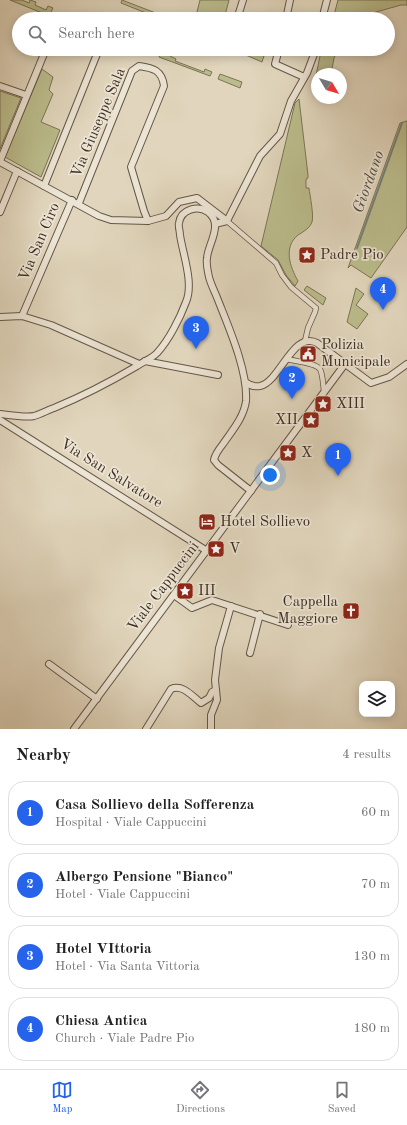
<!DOCTYPE html>
<html lang="en">
<head>
<meta charset="utf-8">
<style>
  :root { --surface:#fff; --page:#f6f6f6; --text:#202124; --muted:#757577; --line:#e0e0e0; --accent:#2563eb }
  body { margin:0; font-family:"Old Standard TT",serif; background:var(--page); color:var(--text) }
  .controls { position:absolute; right:12px; bottom:12px; display:grid; overflow:hidden; border-radius:8px; box-shadow:0 2px 10px #0003 }
  .controls button { width:36px; height:36px; display:grid; place-items:center; padding:0; border:0; border-bottom:1px solid var(--line); background:var(--surface); color:var(--text); font:20px sans-serif }
  .compass { position:absolute; left:311px; top:68px; width:36px; height:36px; border-radius:50%; background:var(--surface); box-shadow:0 2px 10px #0003; rotate:128deg }
  .you { position:absolute; left:270px; top:475px; width:14px; height:14px; margin:-10px; border:3px solid #fff; border-radius:50%; background:#1a73e8; box-shadow:0 0 0 6px #1a73e833 }
  .badge { display:grid; place-items:center; width:26px; height:26px; border-radius:50%; background:var(--accent); color:#fff; font-size:13px; font-weight:700 }
  .pin { position:absolute; translate:-50% -33px; filter:drop-shadow(0 1px 2px #0008) }
  .pin::after { content:''; position:absolute; top:21px; width:14px; height:12px; background:inherit; clip-path:polygon(0 0,100% 0,50% 100%) }
  .list { margin:0; padding:0; list-style:none }
  h2 { display:flex; justify-content:space-between; align-items:center; height:52px; margin:0; padding:0 16px; font-size:17px }
  h2 small { font-size:13px; font-weight:400; color:var(--muted) }
  .list li { display:grid; grid-template-columns:26px 1fr auto; gap:12px; align-items:center; box-sizing:border-box; height:64px; margin:0 8px 8px; padding:0 8px; border:1px solid var(--line); border-radius:16px }
  .list b { display:block; font-size:15px; white-space:nowrap }
  .list p { margin:0; font-size:13px; white-space:nowrap; color:var(--muted) }
  .list em { font-size:13px; font-style:normal; color:var(--muted) }
  .icon { flex:none; width:22px; height:22px; fill:none; stroke:currentColor; stroke-width:2; stroke-linecap:round; stroke-linejoin:round }
  .map { position:relative; flex:none; width:407px; height:729px; overflow:hidden }
  .search { position:absolute; background:var(--surface); box-shadow:0 2px 10px #0003; left:12px; right:12px; top:12px; height:44px; display:flex; align-items:center; gap:10px; box-sizing:border-box; padding:0 14px; border-radius:22px; color:var(--muted); font-size:15px }
  .sheet { height:340px; background:var(--surface) }
  nav { display:flex; justify-content:space-around; align-items:center; box-sizing:border-box; height:56px; border-top:1px solid var(--line); background:var(--surface); font-size:11px; color:var(--muted) }
  nav a { display:grid; justify-items:center; gap:2px }
  nav .on { color:var(--accent) }
  .map>svg:first-child { display:block }
  .green { fill:#bbbc8c; stroke:#7c7456 }
  .lines { fill:none; stroke-linecap:round; stroke-linejoin:round }
  .stream { stroke:#73807d; stroke-width:2 }
  .pedestrian-casing { stroke:#655747; stroke-width:6 }
  .minor-casing { stroke:#655747; stroke-width:8 }
  .pedestrian { stroke:#ece4d4; stroke-width:4.5 }
  .minor { stroke:#ece4d4; stroke-width:6 }
  .labels { text-anchor:middle; dominant-baseline:central; stroke-width:3.5; stroke-linejoin:round; paint-order:stroke }
  .street-label { font-size:15px; fill:#3c2d20; stroke:#ece4d4 }
  .poi-label { font-size:15px; fill:#3c2d20; stroke:#ece4d4; text-anchor:start }
  .water-label { font-size:16px; font-style:italic; fill:#4e493f; stroke:#ece4d4 }
</style>
</head>
<body>
<div class="map">
<svg width="407" height="729" viewBox="0 0 407 729">
  <rect width="100%" height="100%" fill="#e1d6bd"/>
  <filter id="stains"><feTurbulence type="fractalNoise" baseFrequency=".005" numOctaves="4"/><feColorMatrix values="0 0 0 0 .2 0 0 0 0 .09 0 0 0 0 .02 0 0 0 .5 -.17"/></filter>
  <radialGradient id="worn" r=".72"><stop offset=".6" stop-color="#630" stop-opacity="0"/><stop offset="1" stop-color="#630" stop-opacity=".3"/></radialGradient>
  <g class="green">
    <polygon points="10,0 22,0 29,3 30,0 36,2 35,5 46,10 48,6 53,8 51,12 59,15 57,19"/>
    <polygon points="122,0 166,17 165,19 155,19 156,17 121,3"/>
    <polygon points="200,0 229,0 224,19 212,19 197,12"/>
    <polygon points="338,0 407,0 407,5 401,5 376,12 365,19 333,19"/>
    <polygon points="232,49 247,49 264,56 262,62"/>
    <polygon points="326,49 338,49 334,58 331,74 317,74 317,87 315,87 315,81 321,51 325,51"/>
    <polygon points="162,51 171,54 170,56 176,59 175,61 204,72 205,69 212,72 210,76 159,57"/>
    <polygon points="42,69 53,77 49,90 53,94 41,122 60,130 41,177 5,157"/>
    <polygon points="220,74 242,82 240,88 218,79"/>
    <polygon points="0,91 21,98 0,149"/>
    <path d="M299 99 308 175V178L306 179V188H309C310 196 314 215 312 222 310 228 303 232 298 235 283 247 290 267 298 281L295 286 286 275 278 260 261 246 295 103Z"/>
    <polygon points="407,121 407,227 371,278 351,265 348,268 400,123"/>
    <polygon points="307,286 326,298 323,305 304,290"/>
    <polygon points="356,288 364,294 356,305 368,314 357,329 347,322"/>
  </g>
  <g class="lines">
    <polyline class="stream" points="357,248 402,123"/>
    <g class="pedestrian-casing">
      <g id="pedestrian">
        <polyline points="227,221 276,263 282,275 291,287 316,308 315,312 308,328 305,341"/>
        <path d="M287 359C294 361 316 363 320 369 323 375 323 385 324 391"/>
      </g>
    </g>
    <g class="minor-casing">
      <g id="minor">
        <polyline points="238,16 243,0"/>
        <polyline points="286,19 290,0"/>
        <polyline points="322,19 327,0"/>
        <polyline points="279,49 275,64 304,77"/>
        <polyline points="0,86 26,95"/>
        <polyline points="0,161 46,49"/>
        <polyline points="0,162 99,216 111,220 148,221 166,216 179,202 197,198 227,221"/>
        <polyline points="44,186 99,49"/>
        <path d="M79 203 132 71 139 66C153 68 162 70 164 86L131 167 144 211 148 221"/>
        <polyline points="0,212 17,171"/>
        <polyline points="215,224 227,221 260,156 280,134 291,101 307,73 316,49"/>
        <polyline points="22,316 72,200"/>
        <polyline points="0,317 22,316 51,325 139,364"/>
        <polyline points="145,361 218,375"/>
        <path d="M245 382C249 385 254 387 260 386 280 382 293 330 317 343L371 383 389 377 407 364"/>
        <path d="M0 414C9 415 26 418 34 416 41 414 48 410 54 408 83 396 110 382 137 366 144 361 151 359 157 353 169 340 180 318 186 302 194 283 183 255 180 235 180 231 178 226 179 223 181 209 198 205 208 212 224 224 208 244 207 258 206 264 208 272 209 277 211 285 215 292 218 300 229 328 248 371 246 401 244 417 232 431 223 444 219 449 215 454 214 460L218 465 251 491"/>
        <polyline points="0,420 207,551"/>
        <polyline points="174,595 192,608 212,600 288,625"/>
        <polyline points="250,653 260,614"/>
        <polyline points="49,664 97,699"/>
        <polyline points="74,729 345,364"/>
        <path d="M146 729 171 689C183 684 192 696 201 703L209 698 212 692 216 690"/>
        <polyline points="211,729 211,715 217,700 215,680 219,648 231,606"/>
      </g>
    </g>
    <use href="#pedestrian" class="pedestrian"/>
    <use href="#minor" class="minor"/>
  </g>
  <defs>
    <g id="sight-square" transform="scale(0.9)"><rect x="-9" y="-9" width="18" height="18" rx="4" fill="#8f2418" stroke="#ece4d4"/><path d="M0-6L1.8-2.2L6-1.7L2.9 1.2L3.7 5.4L0 3.3L-3.7 5.4L-2.9 1.2L-6-1.7L-1.8-2.2Z" fill="#fff"/></g>
    <g id="civic-square" transform="scale(0.9)"><rect x="-9" y="-9" width="18" height="18" rx="4" fill="#8f2418" stroke="#ece4d4"/><path d="M-.6-6.5H3V-4.5H.6V-3L4-1V1h2V6H-6V1h2V-1L-.6-3ZM-1.2 2.5V6h2.4V2.5Z" fill="#fff"/></g>
    <g id="hotel-square" transform="scale(0.9)"><rect x="-9" y="-9" width="18" height="18" rx="4" fill="#8f2418" stroke="#ece4d4"/><path d="M-6-4.5h1.5V1H6V5H4.5V3h-9V5H-6ZM-4 0a1.8 1.8 0 1 1 3.6 0ZM.5 0V-2.5h3Q6-2.5 6 0Z" fill="#fff"/></g>
    <g id="church-square" transform="scale(0.9)"><rect x="-9" y="-9" width="18" height="18" rx="4" fill="#8f2418" stroke="#ece4d4"/><path d="M-1.2-6h2.4v3.5h3.3v2.4h-3.3V6h-2.4V-.1h-3.3v-2.4h3.3Z" fill="#fff"/></g>
  </defs>
  <g fill-rule="evenodd">
    <use href="#sight-square" x="307" y="255"/>
    <use href="#civic-square" x="308" y="354"/>
    <use href="#sight-square" x="323" y="404"/>
    <use href="#sight-square" x="311" y="420"/>
    <use href="#sight-square" x="288" y="453"/>
    <use href="#hotel-square" x="207" y="522"/>
    <use href="#sight-square" x="216" y="549"/>
    <use href="#sight-square" x="185" y="591"/>
    <use href="#church-square" x="351" y="611"/>
  </g>
  <g class="labels">
    <g class="street-label">
      <text transform="translate(99 123) rotate(-67)">Via Giuseppe Sala</text>
      <text transform="translate(40 242) rotate(-67)">Via San Ciro</text>
      <text transform="translate(111 474) rotate(32)">Via San Salvatore</text>
      <text transform="translate(164 587) rotate(-53)">Viale Cappuccini</text>
    </g>
    <g class="poi-label">
      <text x="320" y="255">Padre Pio</text>
      <text x="321" y="345">Polizia<tspan x="321" dy="17">Municipale</tspan></text>
      <text x="336" y="404">XIII</text>
      <text x="298" y="420" text-anchor="end">XII</text>
      <text x="301" y="453">X</text>
      <text x="220" y="522">Hotel Sollievo</text>
      <text x="229" y="549">V</text>
      <text x="198" y="591">III</text>
      <text x="338" y="602" text-anchor="end">Cappella<tspan x="338" dy="17">Maggiore</tspan></text>
    </g>
    <g class="water-label">
      <text transform="translate(369 182) rotate(-70)">Giordano</text>
    </g>
  </g>
  <rect width="100%" height="100%" filter="url(#stains)"/>
  <rect width="100%" height="100%" fill="url(#worn)"/>
</svg>
<div class="controls">
<button><svg class="icon" aria-label="layers" viewBox="0 0 24 24"><path d="M12 4l9 5-9 5-9-5zM3 14l9 5 9-5"/></svg></button>
</div>
<svg class="compass" viewBox="-18 -18 36 36"><path d="M0-13l5 13h-10z" fill="#e53935"/><path d="M0 13l5-13h-10z" fill="#757577"/></svg>
<div class="you"></div>
<div class="pin badge" style="left:338px;top:476px">1</div>
<div class="pin badge" style="left:292px;top:399px">2</div>
<div class="pin badge" style="left:196px;top:349px">3</div>
<div class="pin badge" style="left:383px;top:310px">4</div>
<div class="search"><svg class="icon" aria-label="search" viewBox="0 0 24 24"><circle cx="10" cy="10" r="6"/><path d="M15 15l6 6"/></svg>Search here</div>
</div>
<section class="sheet">
<h2>Nearby<small>4 results</small></h2>
<ul class="list">
<li><span class="badge">1</span><div><b>Casa Sollievo della Sofferenza</b><p>Hospital · Viale Cappuccini</p></div><em>60 m</em></li>
<li><span class="badge">2</span><div><b>Albergo Pensione &quot;Bianco&quot;</b><p>Hotel · Viale Cappuccini</p></div><em>70 m</em></li>
<li><span class="badge">3</span><div><b>Hotel VIttoria</b><p>Hotel · Via Santa Vittoria</p></div><em>130 m</em></li>
<li><span class="badge">4</span><div><b>Chiesa Antica</b><p>Church · Viale Padre Pio</p></div><em>180 m</em></li>
</ul>
</section>
<nav>
<a class="on"><svg class="icon" aria-label="map" viewBox="0 0 24 24"><path d="M3 6l6-2 6 2 6-2v14l-6 2-6-2-6 2zM9 4v14M15 6v14"/></svg>Map</a>
<a><svg class="icon" aria-label="directions" viewBox="0 0 24 24"><path d="M12 3l9 9-9 9-9-9zM9 14v-3h6M13 9l2 2-2 2"/></svg>Directions</a>
<a><svg class="icon" aria-label="saved" viewBox="0 0 24 24"><path d="M7 4h10v16l-5-4-5 4z"/></svg>Saved</a>
</nav>
</body>
</html>
